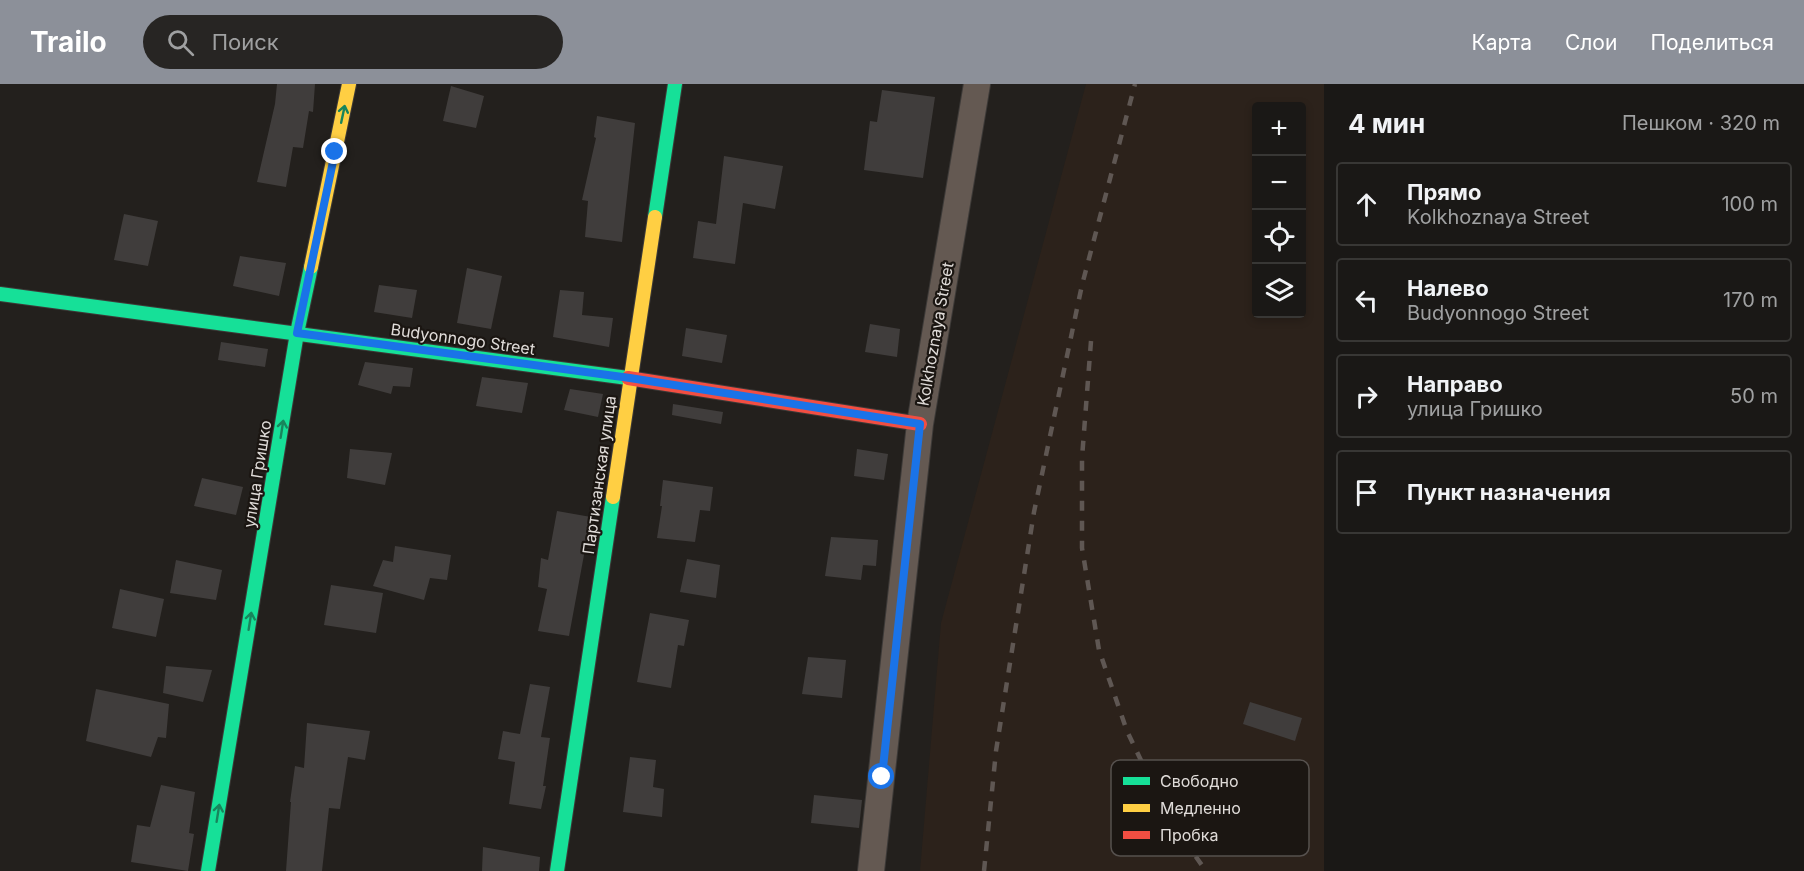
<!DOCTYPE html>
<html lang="ru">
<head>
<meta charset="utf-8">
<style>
  :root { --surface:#1a1816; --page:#272523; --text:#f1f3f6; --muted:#9fa0a1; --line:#383735; --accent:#8c9099 }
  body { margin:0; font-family:Inter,sans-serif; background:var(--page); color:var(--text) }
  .controls { position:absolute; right:18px; top:18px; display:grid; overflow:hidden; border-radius:6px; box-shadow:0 3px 9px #0003 }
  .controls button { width:54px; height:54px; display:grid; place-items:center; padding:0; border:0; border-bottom:2px solid var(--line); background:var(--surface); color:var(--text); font:30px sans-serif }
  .stop { position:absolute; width:18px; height:18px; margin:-14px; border:4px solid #1a73e8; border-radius:50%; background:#fff }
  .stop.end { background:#1a73e8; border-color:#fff; box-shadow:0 2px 6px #0008 }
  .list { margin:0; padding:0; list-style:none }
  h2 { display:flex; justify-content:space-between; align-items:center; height:78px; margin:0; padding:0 24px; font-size:26px }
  h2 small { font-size:20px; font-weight:400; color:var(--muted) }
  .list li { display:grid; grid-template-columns:39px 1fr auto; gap:18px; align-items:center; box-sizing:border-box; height:84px; margin:0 12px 12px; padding:0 12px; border:2px solid var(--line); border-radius:6px }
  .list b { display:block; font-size:22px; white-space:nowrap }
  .list p { margin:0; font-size:20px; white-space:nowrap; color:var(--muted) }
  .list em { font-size:20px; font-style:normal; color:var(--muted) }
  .icon { flex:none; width:33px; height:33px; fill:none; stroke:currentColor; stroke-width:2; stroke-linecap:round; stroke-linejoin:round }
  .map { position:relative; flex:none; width:1324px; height:787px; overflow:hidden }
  header { display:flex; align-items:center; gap:36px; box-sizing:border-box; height:84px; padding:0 30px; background:var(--accent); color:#fff }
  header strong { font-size:28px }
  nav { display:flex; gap:33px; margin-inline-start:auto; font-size:21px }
  .search { width:420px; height:54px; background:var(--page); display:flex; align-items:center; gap:15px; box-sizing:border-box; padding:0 21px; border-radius:33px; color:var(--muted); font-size:22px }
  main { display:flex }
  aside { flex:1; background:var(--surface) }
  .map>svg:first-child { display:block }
  .built { fill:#2c221b; fill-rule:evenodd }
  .building { fill:#403d3c }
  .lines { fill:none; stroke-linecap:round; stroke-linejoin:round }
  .street-casing { stroke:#3d3a38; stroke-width:28 }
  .fast-casing { stroke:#3d3a38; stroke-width:16 }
  .slow-casing { stroke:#3d3a38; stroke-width:16 }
  .jam-casing { stroke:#3d3a38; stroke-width:16 }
  .street { stroke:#645952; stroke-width:26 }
  .fast { stroke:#16e098; stroke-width:14 }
  .slow { stroke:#ffcf43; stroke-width:14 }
  .jam { stroke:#f24e42; stroke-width:14 }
  .rail { stroke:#5f5753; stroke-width:4.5; stroke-dasharray:10 10; stroke-linecap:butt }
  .oneway { stroke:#18855c }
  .route { stroke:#1a73e8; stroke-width:8 }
  .labels { text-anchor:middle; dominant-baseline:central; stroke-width:4.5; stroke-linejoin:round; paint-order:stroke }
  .street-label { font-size:16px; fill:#e0dcd9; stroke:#1b1612 }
  .key { fill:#1b1612; stroke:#56514e; stroke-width:1.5 }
  .key-label { font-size:16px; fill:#e0dcd9 }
</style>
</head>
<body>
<header>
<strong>Trailo</strong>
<div class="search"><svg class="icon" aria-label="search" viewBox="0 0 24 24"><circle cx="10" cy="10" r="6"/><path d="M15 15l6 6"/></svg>Поиск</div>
<nav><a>Карта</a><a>Слои</a><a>Поделиться</a></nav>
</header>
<main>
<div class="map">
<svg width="1324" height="787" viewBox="0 0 1324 787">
  <rect width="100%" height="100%" fill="#23201d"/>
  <path class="built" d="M1086 0H1324V787H920L941 539ZM1256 22H1302V230H1256Z"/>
  <g class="building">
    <polygon points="277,0 315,0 313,28 309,27 303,64 293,63 286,103 257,98 275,20"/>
    <polygon points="451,2 484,12 476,44 443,37"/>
    <polygon points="882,6 935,13 923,94 864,86 870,37 877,38"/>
    <polygon points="597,32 635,39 622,158 585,153 588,117 582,116 596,54 594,53"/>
    <polygon points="724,72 783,82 775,125 743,119 735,180 693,174 698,137 716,140"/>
    <polygon points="124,130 158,137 148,182 114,176"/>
    <polygon points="240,172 286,179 279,212 233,202"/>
    <polygon points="467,184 502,192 491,245 457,239"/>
    <polygon points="379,201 417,206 412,234 374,228"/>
    <polygon points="560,206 584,208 582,231 613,234 609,263 553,253"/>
    <polygon points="870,240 900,245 897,273 865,268"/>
    <polygon points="686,244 727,251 722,279 682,272"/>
    <polygon points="221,258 268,265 265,283 218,276"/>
    <polygon points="365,278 413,284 410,303 393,302 391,310 358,301"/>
    <polygon points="482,293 528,299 522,329 476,322"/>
    <polygon points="570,305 603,310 598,333 564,326"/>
    <polygon points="673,320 723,328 721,340 672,331"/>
    <polygon points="350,365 392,369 385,401 347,394"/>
    <polygon points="857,365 888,370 884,396 854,392"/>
    <polygon points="202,394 243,403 236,431 194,422"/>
    <polygon points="663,396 713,403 710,427 700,426 695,458 657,454 662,422 660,422"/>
    <polygon points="557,427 591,433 569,552 538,547 547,505 538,503 541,474 548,476"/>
    <polygon points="831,453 878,456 876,482 863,481 861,496 825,492"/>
    <polygon points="395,462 451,471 447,496 430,494 424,516 373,502 383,476 393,478"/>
    <polygon points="687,475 720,481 716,514 680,508"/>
    <polygon points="176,476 222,486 216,516 170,509"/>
    <polygon points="331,501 383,509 376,549 324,541"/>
    <polygon points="120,505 164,515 156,553 112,544"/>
    <polygon points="650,529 689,536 684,562 678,561 671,604 637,598"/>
    <polygon points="808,573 846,576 842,614 802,610"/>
    <polygon points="166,582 212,586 203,618 163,609"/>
    <polygon points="530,600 550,603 541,653 550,654 543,702 546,702 541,725 509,720 515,678 498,675 503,647 520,650"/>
    <polygon points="96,605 169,620 166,654 158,653 151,673 86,657"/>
    <polygon points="1250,618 1302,634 1295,657 1243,640"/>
    <polygon points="307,639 370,647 365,676 348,673 340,725 329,724 322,787 286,787 291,718 290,718 295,682 304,684"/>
    <polygon points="630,673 656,676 653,703 664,705 662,733 623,728"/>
    <polygon points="161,701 195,708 189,749 194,750 188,787 131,778 137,741 150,743"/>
    <polygon points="814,711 862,716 859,744 811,739"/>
    <polygon points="483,763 540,773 539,787 482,787"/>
  </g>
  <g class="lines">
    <g class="street-casing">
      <polyline id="street" points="871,787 920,340 977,0"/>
    </g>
    <g class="fast-casing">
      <g id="fast">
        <polyline points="655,133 675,0"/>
        <polyline points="0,210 628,294"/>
        <polyline points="208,787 297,249 311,183"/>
        <polyline points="557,787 613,413"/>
      </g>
    </g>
    <g class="slow-casing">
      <g id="slow">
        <polyline points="311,183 349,0"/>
        <polyline points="613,413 655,133"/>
      </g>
    </g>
    <g class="jam-casing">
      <polyline id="jam" points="628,294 920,340"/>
    </g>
    <use href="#street" class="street"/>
    <use href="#fast" class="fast"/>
    <use href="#slow" class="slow"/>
    <use href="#jam" class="jam"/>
    <g class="rail">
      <polyline points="1091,257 1082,374 1082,464 1099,566 1127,647 1169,735 1206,787"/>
      <polyline points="984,787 996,667 1034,428 1082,201 1135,0"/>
    </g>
  </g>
  <defs><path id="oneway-shaft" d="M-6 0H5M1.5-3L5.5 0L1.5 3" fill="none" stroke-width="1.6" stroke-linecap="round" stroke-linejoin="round" transform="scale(1.5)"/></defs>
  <g class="oneway">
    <use href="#oneway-shaft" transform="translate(343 30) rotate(-78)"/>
    <use href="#oneway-shaft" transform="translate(282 345) rotate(-81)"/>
    <use href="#oneway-shaft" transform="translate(250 537) rotate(-81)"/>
    <use href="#oneway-shaft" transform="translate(218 729) rotate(-81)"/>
  </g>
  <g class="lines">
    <polyline class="route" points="335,68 297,249 630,294 920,340 882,693"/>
  </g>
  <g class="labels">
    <g class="street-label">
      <text transform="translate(935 250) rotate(-80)">Kolkhoznaya Street</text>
      <text transform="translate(463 255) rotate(8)">Budyonnogo Street</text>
      <text transform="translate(257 390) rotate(-81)">улица Гришко</text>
      <text transform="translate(599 391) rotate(-82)">Партизанская улица</text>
    </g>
  </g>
  <rect x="1111" y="676" width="198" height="96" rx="9" class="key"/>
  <rect x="1123" y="693" width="27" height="8" fill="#16e098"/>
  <rect x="1123" y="720" width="27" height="8" fill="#ffcf43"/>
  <rect x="1123" y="747" width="27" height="8" fill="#f24e42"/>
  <g class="key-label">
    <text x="1160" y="703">Свободно</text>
    <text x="1160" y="730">Медленно</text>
    <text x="1160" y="757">Пробка</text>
  </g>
</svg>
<div class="controls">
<button>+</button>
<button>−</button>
<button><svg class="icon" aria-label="locate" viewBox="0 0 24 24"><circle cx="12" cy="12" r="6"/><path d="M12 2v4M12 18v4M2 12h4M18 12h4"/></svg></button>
<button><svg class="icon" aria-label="layers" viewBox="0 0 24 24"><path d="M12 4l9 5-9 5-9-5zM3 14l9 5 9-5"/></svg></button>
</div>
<div class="stop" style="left:882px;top:693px"></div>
<div class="stop end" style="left:335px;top:68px"></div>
</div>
<aside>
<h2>4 мин<small>Пешком · 320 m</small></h2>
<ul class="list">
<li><svg class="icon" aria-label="ahead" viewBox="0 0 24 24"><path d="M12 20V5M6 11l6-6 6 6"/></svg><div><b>Прямо</b><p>Kolkhoznaya Street</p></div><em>100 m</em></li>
<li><svg class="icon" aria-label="left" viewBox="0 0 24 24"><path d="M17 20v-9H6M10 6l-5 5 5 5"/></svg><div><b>Налево</b><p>Budyonnogo Street</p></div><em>170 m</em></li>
<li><svg class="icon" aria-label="right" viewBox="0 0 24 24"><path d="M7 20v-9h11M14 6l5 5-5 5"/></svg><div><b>Направо</b><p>улица Гришко</p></div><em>50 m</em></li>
<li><svg class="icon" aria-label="arrive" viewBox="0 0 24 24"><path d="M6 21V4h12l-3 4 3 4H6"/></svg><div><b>Пункт назначения</b></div></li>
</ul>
</aside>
</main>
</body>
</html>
